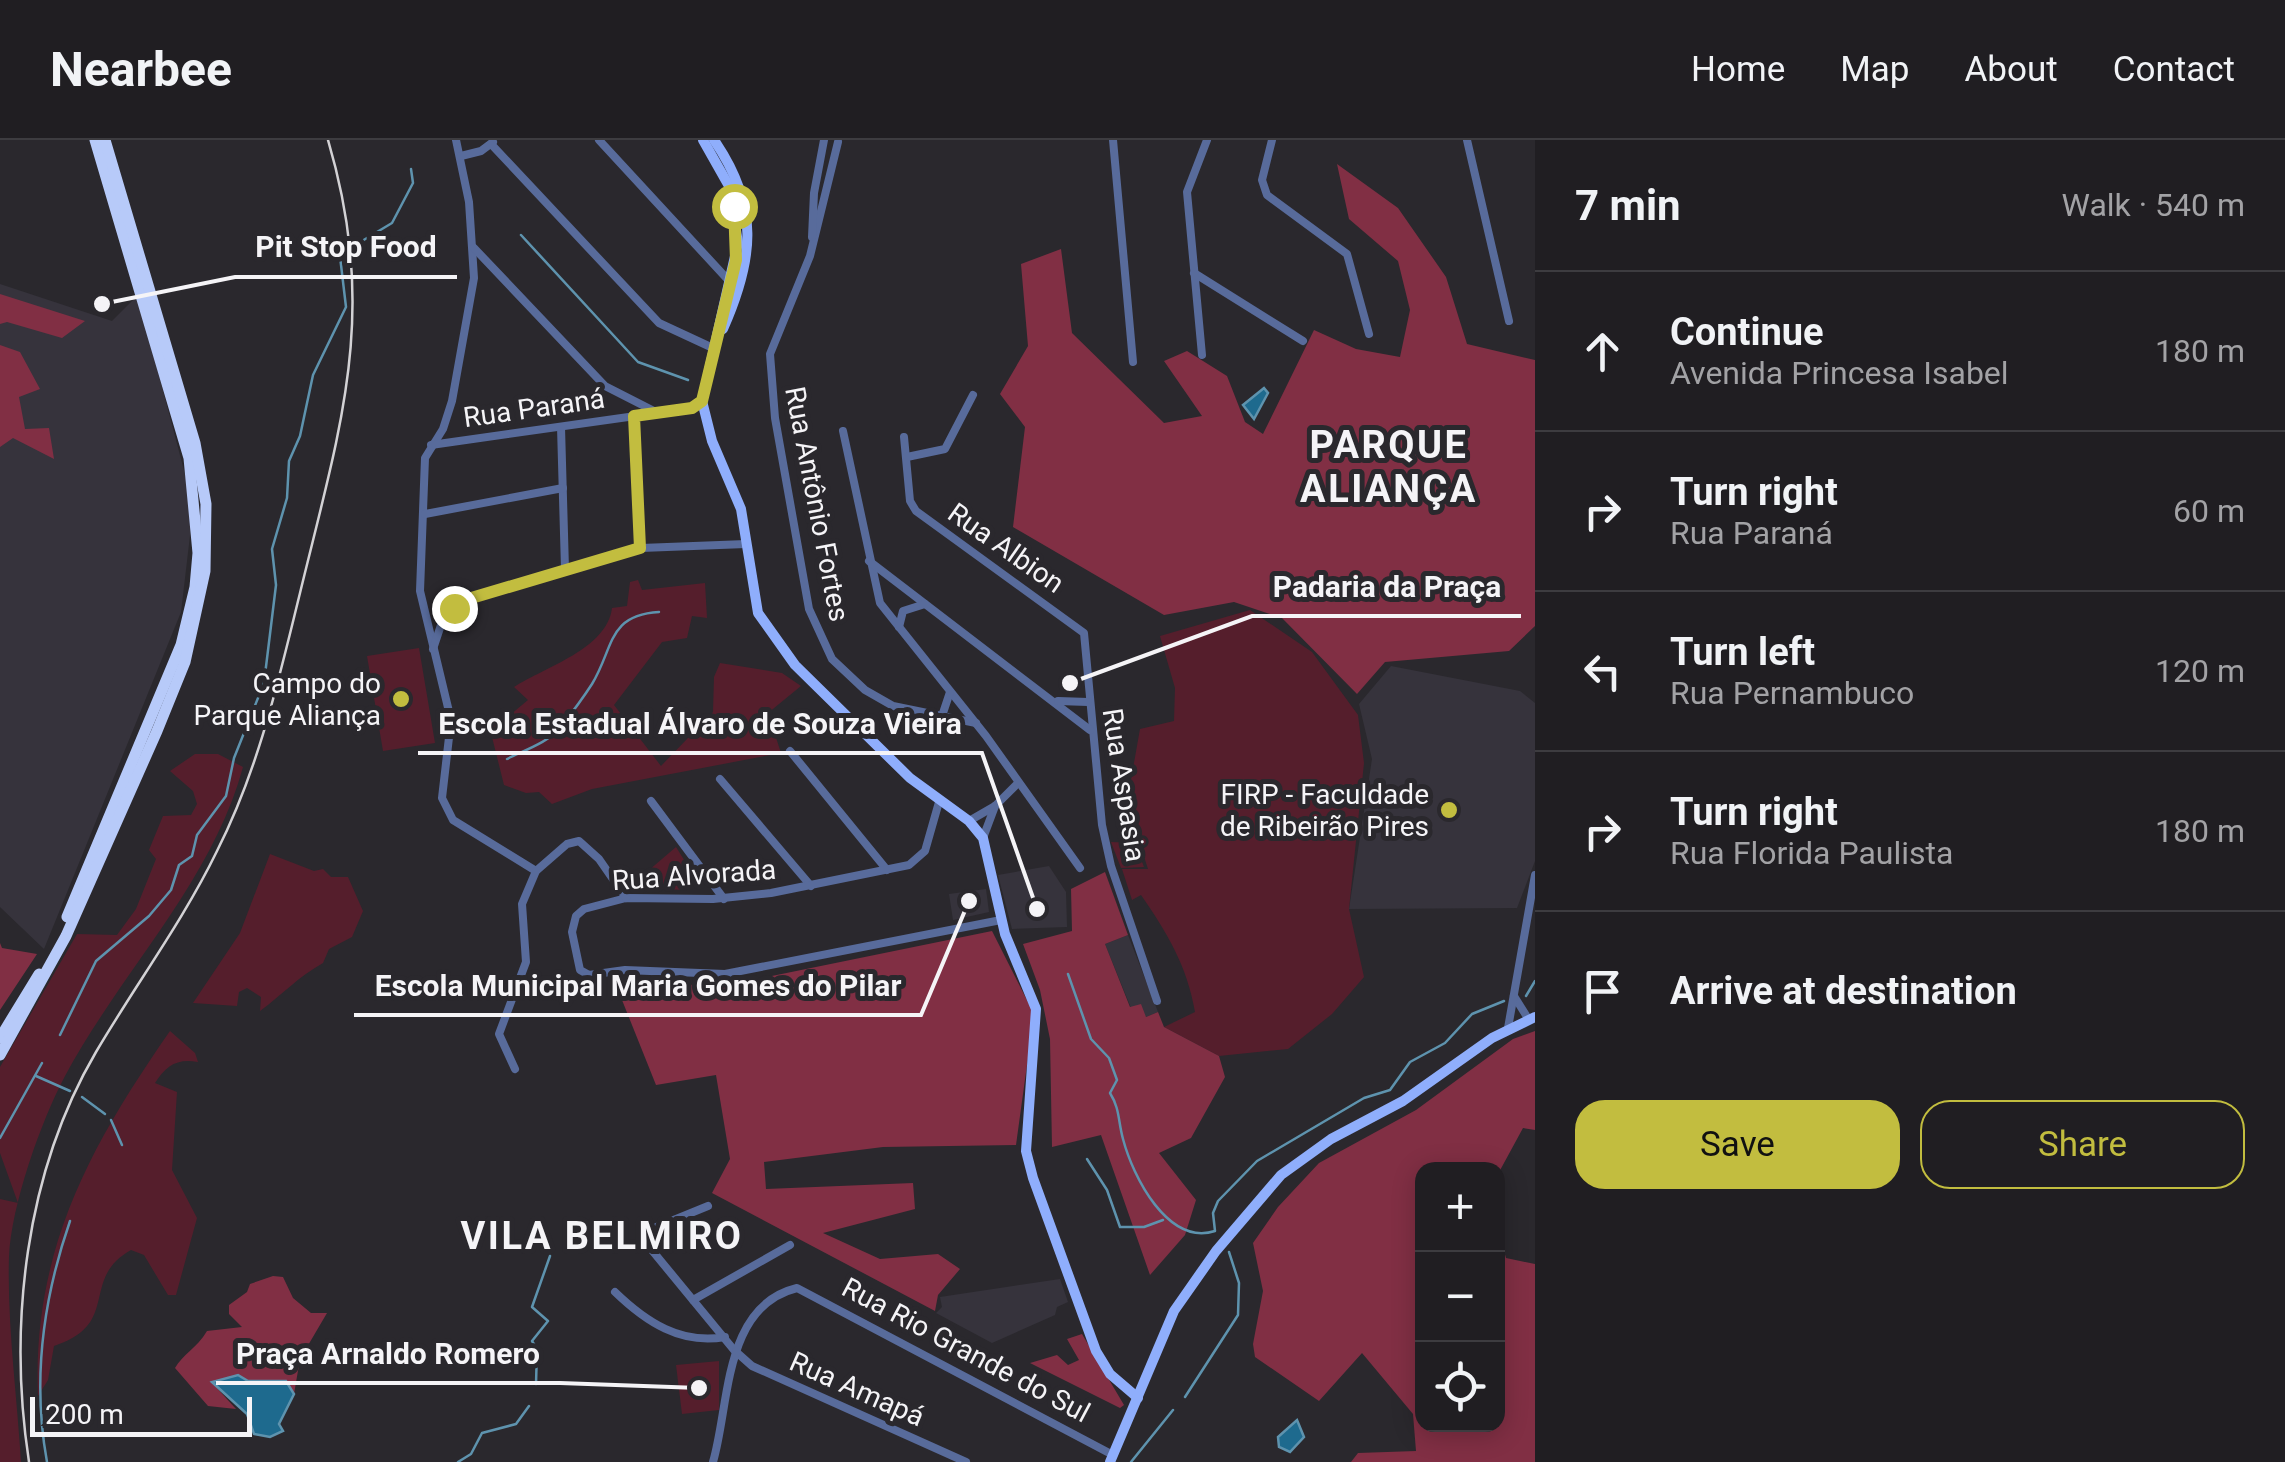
<!DOCTYPE html>
<html lang="en">
<head>
<meta charset="utf-8">
<style>
  :root { --surface:#201e22; --page:#2d2b2f; --text:#f1f3f6; --muted:#a2a2a5; --line:#3d3c40; --accent:#c2bd3f }
  body { margin:0; font-family:Roboto,sans-serif; background:var(--page); color:var(--text) }
  .controls { position:absolute; right:30px; bottom:30px; display:grid; overflow:hidden; border-radius:20px; box-shadow:0 5px 25px #0003 }
  .controls button { width:90px; height:90px; display:grid; place-items:center; padding:0; border:0; border-bottom:2px solid var(--line); background:var(--surface); color:var(--text); font:50px sans-serif }
  .scale { position:absolute; left:30px; bottom:25px; width:222px; box-sizing:border-box; padding-left:10px; border:5px solid #f5f4f7; border-top:0; font-size:28px; line-height:35px; white-space:nowrap; color:#f5f4f7; -webkit-text-stroke:8px #2a282d; paint-order:stroke }
  .stop { position:absolute; width:30px; height:30px; margin:-22px; border:8px solid #c2bd3f; border-radius:50%; background:#fff }
  .stop.end { background:#c2bd3f; border-color:#fff; box-shadow:0 2px 10px #0008 }
  .list { margin:0; padding:0; list-style:none }
  h2 { display:flex; justify-content:space-between; align-items:center; height:130px; margin:0; padding:0 40px; font-size:42px }
  h2 small { font-size:32px; font-weight:400; color:var(--muted) }
  .list li { display:grid; grid-template-columns:65px 1fr auto; gap:30px; align-items:center; box-sizing:border-box; height:160px; padding:0 40px; border-top:2px solid var(--line) }
  .list b { display:block; font-size:38px; white-space:nowrap }
  .list p { margin:0; font-size:32px; white-space:nowrap; color:var(--muted) }
  .list em { font-size:32px; font-style:normal; color:var(--muted) }
  .actions { display:flex; gap:20px; padding:30px 40px }
  .actions a { flex:1; padding:22px 0; border:2px solid var(--accent); border-radius:30px; text-align:center; font-size:35px; color:var(--accent) }
  .actions .main { background:var(--accent); color:#111 }
  .icon { flex:none; width:55px; height:55px; fill:none; stroke:currentColor; stroke-width:2; stroke-linecap:round; stroke-linejoin:round }
  .map { position:relative; flex:none; width:1535px; height:1322px; overflow:hidden }
  header { display:flex; align-items:center; gap:60px; box-sizing:border-box; height:140px; padding:0 50px; background:var(--surface); border-bottom:2px solid var(--line) }
  header strong { font-size:48px }
  nav { display:flex; gap:55px; margin-inline-start:auto; font-size:35px }
  main { display:flex }
  aside { flex:1; background:var(--surface) }
  .map>svg:first-child { display:block }
  .built { fill:#36333c }
  .green { fill:#551e2c }
  .forest { fill:#812f44 }
  .water { fill:#1e6a8e; stroke:#5e93ae; stroke-width:2.5 }
  .lines { fill:none; stroke-linecap:round; stroke-linejoin:round }
  .stream { stroke:#5e93ae; stroke-width:2.5 }
  .minor { stroke:#586b9b; stroke-width:8 }
  .major { stroke:#8faefc; stroke-width:10 }
  .highway { stroke:#b7caf9; stroke-width:11 }
  .rail { stroke:#d3d2d5; stroke-width:2.5 }
  .route { stroke:#c2bd3f; stroke-width:12 }
  .poi-dot { fill:#c2bd3f; stroke:#2a282d; stroke-width:4 }
  .labels { text-anchor:middle; dominant-baseline:central; stroke-width:10; stroke-linejoin:round; paint-order:stroke }
  .street-label { font-size:28px; fill:#f5f4f7; stroke:#2a282d }
  .poi-label { font-size:28px; fill:#f5f4f7; stroke:#2a282d; text-anchor:end }
  .district-label { font-size:38px; font-weight:bold; letter-spacing:2.5px; fill:#f5f4f7; stroke:#2a282d }
  .leader { fill:none; stroke:#f5f4f7; stroke-width:4 }
  .callout-dot { fill:#f5f4f7; stroke:#2a282d; stroke-width:4 }
  .callout-label { font-size:30px; text-anchor:middle; font-weight:bold; fill:#f5f4f7; stroke:#2a282d; stroke-width:10; stroke-linejoin:round; paint-order:stroke }
</style>
</head>
<body>
<header>
<strong>Nearbee</strong>
<nav><a>Home</a><a>Map</a><a>About</a><a>Contact</a></nav>
</header>
<main>
<div class="map">
<svg width="1535" height="1322" viewBox="0 0 1535 1322">
  <rect width="100%" height="100%" fill="#2a282d"/>
  <g class="built">
    <polygon points="0,144 112,181 138,155 187,342 191,387 181,472 44,809 0,767"/>
    <polygon points="1391,526 1520,551 1535,563 1535,721 1517,768 1349,769 1372,619 1359,564"/>
    <polygon points="1049,726 1066,752 1067,787 1012,789 998,735"/>
    <polygon points="986,749 989,772 953,780 949,754"/>
    <polygon points="1128,795 1158,872 1146,877 1131,868 1105,804"/>
    <polygon points="1060,1139 1068,1162 1057,1167 1055,1175 992,1203 936,1173 942,1167 940,1157"/>
  </g>
  <g class="green">
    <path d="M638 440 642 450 705 443 707 478 692 476 687 498 662 502 614 565 661 626 713 572 714 537 720 523 782 533 801 546 768 573 781 613 592 649 552 664 539 652 526 653 504 645 491 593 462 596 465 580 510 575 528 560 514 547C545 527 607 509 612 468L627 466 630 442Z"/>
    <path d="M1250 470 1312 512 1358 575 1364 623 1349 769 1364 837 1332 874 1288 909 1219 916 1164 887 1195 872C1187 826 1168 794 1141 755L1132 760 1122 729H1148L1138 698 1121 696 1140 589 1174 581 1175 548 1160 496Z"/>
    <polygon points="419,508 435,603 383,611 367,516"/>
    <path d="M195 614H218L243 627C212 742 120 833 65 936 41 981 11 1066 9 1117 7 1184 17 1255 21 1322H0V1059L18 1063 0 1013V927L77 794 117 795 136 769 156 719 149 710 163 676 191 675 197 664 193 651 170 631Z"/>
    <polygon points="1111,702 1135,703 1144,727 1121,728"/>
    <polygon points="676,707 691,731 685,750 640,748 634,743"/>
    <path d="M270 714 314 731 323 729 331 737H348L363 771 352 797 329 809 323 823C298 837 283 854 260 871L261 857 247 848 239 852 237 866 193 863 240 793Z"/>
    <path d="M170 891 195 913 198 922C178 918 166 925 155 943L177 952 172 1030 197 1078 176 1155H168L144 1115 131 1110C79 1139 122 1184 54 1206L48 1240 38 1256C32 1111 90 1006 170 891Z"/>
    <polygon points="719,1221 719,1270 682,1274 676,1225"/>
  </g>
  <g class="forest">
    <polygon points="1337,24 1398,68 1446,137 1467,204 1535,220 1535,486 1509,511 1385,522 1357,554 1282,478 1234,462 1164,475 1013,387 1025,287 1000,254 1028,206 1021,124 1061,109 1072,193 1164,283 1202,276 1164,221 1187,211 1227,236 1245,282 1263,294 1314,190 1356,209 1400,217 1410,170 1398,121 1349,79"/>
    <polygon points="0,154 85,181 62,198 7,182 0,184"/>
    <polygon points="0,205 20,212 40,249 19,257 25,289 49,288 54,319 13,298 0,307"/>
    <polygon points="1105,732 1128,795 1105,804 1130,867 1141,864 1146,877 1158,872 1164,887 1219,916 1225,937 1191,998 1159,1013 1196,1060 1185,1095 1150,1135 1101,995 1052,1007 1050,899 1040,850 1023,804 1072,791 1071,749"/>
    <polygon points="992,791 1034,874 1016,1005 883,1007 764,1022 766,1049 913,1043 915,1069 823,1093 880,1119 938,1114 960,1129 938,1155 935,1171 712,1053 730,1019 716,935 656,945 620,855 670,844 723,846"/>
    <polygon points="0,803 2,808 37,814 0,870"/>
    <polygon points="1535,891 1535,990 1523,988 1498,1034 1498,1030 1422,1030 1422,1284 1498,1284 1498,1090 1506,1118 1535,1124 1535,1322 1351,1322 1358,1313 1416,1311 1413,1274 1362,1213 1319,1261 1255,1217 1253,1204 1263,1151 1253,1103 1278,1067 1319,1023 1416,970 1513,899"/>
    <path d="M273 1136 283 1137 293 1158 311 1173H327L300 1219 294 1254 286 1241 215 1246 236 1269 208 1266 175 1228C182 1215 197 1208 207 1191L242 1187 229 1174V1165L247 1152 250 1144Z"/>
    <polygon points="1082,1194 1124,1265 1120,1268 1030,1223 1057,1215 1068,1225 1079,1220 1067,1199"/>
  </g>
  <g class="water">
    <polygon points="1264,248 1268,253 1254,279 1243,265"/>
    <polygon points="238,1235 248,1241 286,1241 294,1254 279,1284 283,1291 270,1297 254,1294 247,1274 212,1242"/>
    <polygon points="1297,1280 1304,1297 1290,1312 1279,1307 1278,1297"/>
  </g>
  <g class="lines">
    <g class="stream">
      <polyline points="521,95 638,222 688,240"/>
      <polyline points="357,104 392,83 413,43 411,29"/>
      <path d="M507 619C525 610 547 603 560 588 571 574 583 558 592 544 614 508 607 475 659 472"/>
      <path d="M1068 834 1091 899 1109 918 1117 940 1110 953C1120 969 1118 981 1123 999 1133 1037 1168 1106 1215 1091L1213 1073 1218 1061 1257 1021 1364 958 1390 950 1410 922 1445 903 1472 874 1504 861"/>
      <polyline points="1526,856 1535,841"/>
      <polyline points="60,895 96,821 149,776 171,750 179,725 192,716 197,695 226,656 234,618 264,543 276,445 272,409 287,358 289,321 300,296 313,235 346,167 339,108"/>
      <polyline points="36,936 70,951"/>
      <polyline points="82,957 105,974"/>
      <polyline points="111,980 122,1005"/>
      <polyline points="0,998 42,923"/>
      <polyline points="1087,1019 1107,1050 1120,1087 1144,1087 1163,1080"/>
      <polyline points="536,1244 537,1209 532,1201 548,1181 532,1167 550,1116"/>
      <polyline points="1185,1257 1238,1175 1239,1143 1229,1112"/>
      <path d="M47 1322C32 1240 43 1159 70 1081"/>
      <polyline points="458,1322 471,1314 482,1293 516,1284 529,1266"/>
      <polyline points="1131,1322 1173,1270"/>
    </g>
    <g class="minor">
      <polyline points="456,0 469,62 474,138 452,261 443,289 425,318 420,451 451,580 442,658 453,680 536,731"/>
      <polyline points="599,0 731,143"/>
      <polyline points="1113,0 1133,222"/>
      <polyline points="1272,0 1262,40 1267,55 1347,114 1369,194"/>
      <polyline points="1467,0 1509,181"/>
      <polyline points="838,2 810,116 770,214 775,278 809,469 832,519 865,550 893,566 976,583"/>
      <polyline points="491,4 659,183 715,209"/>
      <polyline points="461,16 481,11 493,2"/>
      <polyline points="812,97 814,53 824,0"/>
      <polyline points="474,108 605,246 654,271"/>
      <polyline points="1194,133 1303,201"/>
      <polyline points="1202,215 1187,52 1207,0"/>
      <polyline points="633,277 641,408"/>
      <polyline points="561,287 565,429"/>
      <polyline points="843,291 880,463 986,596 1080,728"/>
      <polyline points="904,297 910,361 916,371 1084,493 1102,685 1111,726 1157,861"/>
      <polyline points="431,305 692,268 702,261"/>
      <polyline points="907,317 945,309 973,255"/>
      <polyline points="425,374 563,348"/>
      <polyline points="869,421 1090,590"/>
      <polyline points="899,487 903,471 925,464"/>
      <polyline points="433,509 442,482 468,459 641,408 746,404"/>
      <polyline points="1058,561 1088,562"/>
      <polyline points="942,576 950,552"/>
      <polyline points="790,611 887,730"/>
      <polyline points="720,639 811,746"/>
      <polyline points="651,661 724,759"/>
      <polyline points="939,662 925,711 909,725 771,753 713,759 626,758 584,769 576,776 572,792 580,830 589,835 625,830 725,834 1001,780"/>
      <polyline points="969,681 995,666 1018,643"/>
      <polyline points="983,698 995,666"/>
      <polyline points="1514,856 1529,880"/>
      <polyline points="1508,888 1535,735"/>
      <polyline points="515,929 499,894 526,822 522,764 536,731 567,704 579,701 599,719 626,758"/>
      <polyline points="708,1066 654,1088 646,1103 734,1210 752,1226 966,1322"/>
      <path d="M615 1152C646 1182 681 1205 725 1197"/>
      <polyline points="693,1160 790,1105"/>
      <path d="M713 1322C730 1264 723 1166 797 1148L1113 1315"/>
    </g>
    <g class="major">
      <polyline points="703,0 729,46 738,103 702,261 712,301 741,369 758,473 795,525 910,638 969,681 983,698 1005,794 1036,869 1026,1011 1033,1038 1096,1211 1110,1234 1138,1258"/>
      <path d="M714 0C760 67 754 119 723 189"/>
      <polyline points="1110,1322 1174,1171 1216,1111 1281,1035 1331,999 1403,961 1492,898 1535,877"/>
    </g>
    <g class="highway">
      <polyline points="67,777 181,505 195,447 198,413 189,318 95,0"/>
      <polyline points="0,898 39,834"/>
      <polyline points="0,915 66,796 157,591 185,522 205,431 206,364 195,303 105,0"/>
    </g>
    <path class="rail" d="M29 1322C8 1185 25 1033 96 912 136 844 183 781 217 711 259 628 278 542 300 453 341 284 379 174 328 0"/>
  </g>
  <g class="lines">
    <polyline class="route" points="454,468 468,459 640,408 634,276 692,268 702,261 736,120 734,66"/>
  </g>
  <g class="poi-dot">
    <circle cx="401" cy="559" r="10"/>
    <circle cx="1449" cy="670" r="10"/>
  </g>
  <g class="labels">
    <g class="street-label">
      <text transform="translate(534 268) rotate(-8)">Rua Paraná</text>
      <text transform="translate(817 364) rotate(79)">Rua Antônio Fortes</text>
      <text transform="translate(1006 408) rotate(35)">Rua Albion</text>
      <text transform="translate(1124 645) rotate(81)">Rua Aspasia</text>
      <text transform="translate(694 735) rotate(-4)">Rua Alvorada</text>
      <text transform="translate(966 1210) rotate(28)">Rua Rio Grande do Sul</text>
      <text transform="translate(857 1249) rotate(24)">Rua Amapá</text>
    </g>
    <g class="poi-label">
      <text x="381" y="543">Campo do<tspan x="381" dy="32">Parque Aliança</tspan></text>
      <text x="1429" y="654">FIRP - Faculdade<tspan x="1429" dy="32">de Ribeirão Pires</tspan></text>
    </g>
    <g class="district-label">
      <text x="1389" y="305">PARQUE<tspan x="1389" dy="44">ALIANÇA</tspan></text>
      <text x="602" y="1096">VILA BELMIRO</text>
    </g>
  </g>
  <path class="leader" d="M102 164L235 137H457M1070 543L1252 476H1521M1037 769L982 613H418M969 761L921 875H354M699 1248L560 1243H216"/>
  <g class="callout-dot">
    <circle cx="102" cy="164" r="10"/>
    <circle cx="1070" cy="543" r="10"/>
    <circle cx="1037" cy="769" r="10"/>
    <circle cx="969" cy="761" r="10"/>
    <circle cx="699" cy="1248" r="10"/>
  </g>
  <g class="callout-label">
    <text x="346" y="117">Pit Stop Food</text>
    <text x="1387" y="457">Padaria da Praça</text>
    <text x="700" y="594">Escola Estadual Álvaro de Souza Vieira</text>
    <text x="638" y="856">Escola Municipal Maria Gomes do Pilar</text>
    <text x="388" y="1224">Praça Arnaldo Romero</text>
  </g>
</svg>
<div class="controls">
<button>+</button>
<button>−</button>
<button><svg class="icon" aria-label="locate" viewBox="0 0 24 24"><circle cx="12" cy="12" r="6"/><path d="M12 2v4M12 18v4M2 12h4M18 12h4"/></svg></button>
</div>
<div class="scale">200 m</div>
<div class="stop" style="left:734px;top:66px"></div>
<div class="stop end" style="left:454px;top:468px"></div>
</div>
<aside>
<h2>7 min<small>Walk · 540 m</small></h2>
<ul class="list">
<li><svg class="icon" aria-label="ahead" viewBox="0 0 24 24"><path d="M12 20V5M6 11l6-6 6 6"/></svg><div><b>Continue</b><p>Avenida Princesa Isabel</p></div><em>180 m</em></li>
<li><svg class="icon" aria-label="right" viewBox="0 0 24 24"><path d="M7 20v-9h11M14 6l5 5-5 5"/></svg><div><b>Turn right</b><p>Rua Paraná</p></div><em>60 m</em></li>
<li><svg class="icon" aria-label="left" viewBox="0 0 24 24"><path d="M17 20v-9H6M10 6l-5 5 5 5"/></svg><div><b>Turn left</b><p>Rua Pernambuco</p></div><em>120 m</em></li>
<li><svg class="icon" aria-label="right" viewBox="0 0 24 24"><path d="M7 20v-9h11M14 6l5 5-5 5"/></svg><div><b>Turn right</b><p>Rua Florida Paulista</p></div><em>180 m</em></li>
<li><svg class="icon" aria-label="arrive" viewBox="0 0 24 24"><path d="M6 21V4h12l-3 4 3 4H6"/></svg><div><b>Arrive at destination</b></div></li>
</ul>
<div class="actions"><a class="main">Save</a><a>Share</a></div>
</aside>
</main>
</body>
</html>
